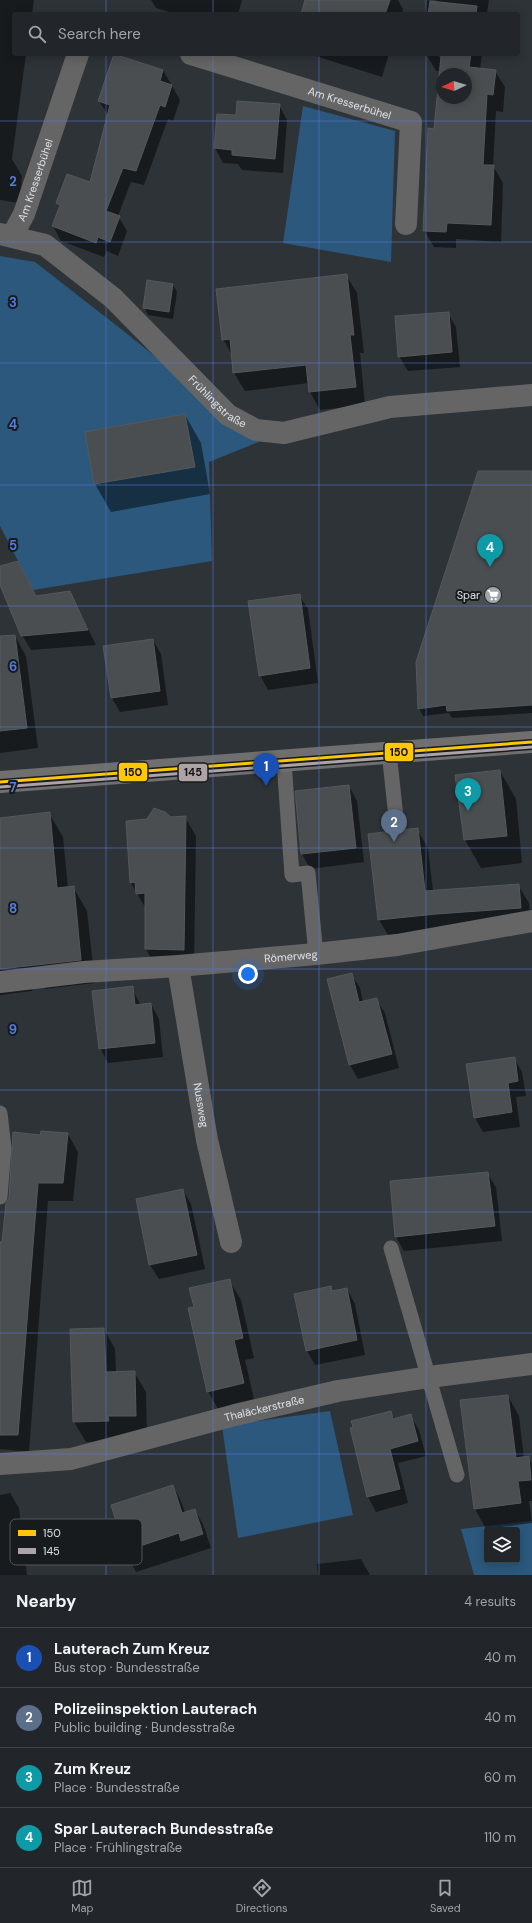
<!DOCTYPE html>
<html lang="en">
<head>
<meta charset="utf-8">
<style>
  :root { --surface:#22262a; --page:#2e3236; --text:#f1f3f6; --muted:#a2a5a8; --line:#3f4347; --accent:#a0a5aa }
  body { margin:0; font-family:"DM Sans",sans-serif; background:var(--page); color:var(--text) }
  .controls { position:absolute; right:12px; bottom:12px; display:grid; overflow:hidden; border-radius:4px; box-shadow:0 2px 10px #0003 }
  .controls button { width:36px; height:36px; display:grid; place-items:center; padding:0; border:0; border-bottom:1px solid var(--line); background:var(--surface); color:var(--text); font:20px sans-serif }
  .compass { position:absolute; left:436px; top:68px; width:36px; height:36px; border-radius:50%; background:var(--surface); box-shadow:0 2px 10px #0003; rotate:266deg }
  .you { position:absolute; left:248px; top:974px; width:14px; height:14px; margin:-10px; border:3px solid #fff; border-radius:50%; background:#1a73e8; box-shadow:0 0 0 6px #1a73e833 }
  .badge { display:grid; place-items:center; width:26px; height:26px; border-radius:50%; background:var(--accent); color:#fff; font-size:13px; font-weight:700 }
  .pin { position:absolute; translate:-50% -33px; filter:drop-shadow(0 1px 2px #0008) }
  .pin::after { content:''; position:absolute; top:21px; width:14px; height:12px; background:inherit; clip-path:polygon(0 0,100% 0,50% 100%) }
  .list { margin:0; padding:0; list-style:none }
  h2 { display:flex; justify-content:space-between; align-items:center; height:52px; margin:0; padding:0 16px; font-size:17px }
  h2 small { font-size:13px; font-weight:400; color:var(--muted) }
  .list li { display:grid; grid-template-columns:26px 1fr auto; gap:12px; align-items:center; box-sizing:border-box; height:60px; padding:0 16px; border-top:1px solid var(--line) }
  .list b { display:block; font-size:15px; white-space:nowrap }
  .list p { margin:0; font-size:13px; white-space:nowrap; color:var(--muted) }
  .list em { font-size:13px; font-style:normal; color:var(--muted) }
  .icon { flex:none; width:22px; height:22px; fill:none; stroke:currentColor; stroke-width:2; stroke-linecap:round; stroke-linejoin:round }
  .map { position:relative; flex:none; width:532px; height:1575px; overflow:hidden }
  .search { position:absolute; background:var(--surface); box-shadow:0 2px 10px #0003; left:12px; right:12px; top:12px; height:44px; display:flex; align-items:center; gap:10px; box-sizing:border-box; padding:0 14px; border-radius:4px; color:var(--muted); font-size:15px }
  .sheet { height:292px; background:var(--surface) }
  nav { display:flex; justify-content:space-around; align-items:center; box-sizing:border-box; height:56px; border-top:1px solid var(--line); background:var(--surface); font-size:11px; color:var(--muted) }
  nav a { display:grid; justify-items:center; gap:2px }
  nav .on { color:var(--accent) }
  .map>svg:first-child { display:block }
  .green { fill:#2b587c; fill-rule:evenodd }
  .shadow { fill:#0007; fill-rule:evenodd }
  .building { fill:#4a4e51; stroke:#54585c; fill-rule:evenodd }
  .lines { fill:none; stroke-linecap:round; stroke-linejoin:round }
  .lane { stroke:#656565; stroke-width:15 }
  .street { stroke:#656565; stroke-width:22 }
  .primary { stroke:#6f6f6f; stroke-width:22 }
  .bus-1-casing { stroke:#171b1e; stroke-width:6 }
  .bus-2-casing { stroke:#171b1e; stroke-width:6 }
  .bus-1 { stroke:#fbc707; stroke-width:3 }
  .bus-2 { stroke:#ada2a5; stroke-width:3 }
  .grid { fill:none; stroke:#577bdd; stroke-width:1; stroke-opacity:0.55 }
  .labels { text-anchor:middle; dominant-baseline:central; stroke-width:4; stroke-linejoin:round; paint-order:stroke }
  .street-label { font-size:11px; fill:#dee3e8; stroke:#171b1e }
  .poi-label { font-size:11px; fill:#dee3e8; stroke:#171b1e; text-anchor:end }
  .key { fill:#171b1e; stroke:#53575b; stroke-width:1 }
  .key-label { font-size:11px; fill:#dee3e8 }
  .grid-label { font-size:13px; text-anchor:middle; font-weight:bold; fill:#577bdd; stroke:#171b1e; stroke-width:4; stroke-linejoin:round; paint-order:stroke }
  .line-badge { stroke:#171b1e; stroke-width:1.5 }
  .pale-badge-label { font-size:11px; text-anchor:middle; font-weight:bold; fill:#111 }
</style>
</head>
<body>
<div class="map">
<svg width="532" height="1575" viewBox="0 0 532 1575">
  <rect width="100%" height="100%" fill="#2e3338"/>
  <g class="green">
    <polygon points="303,106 395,131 391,262 283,243"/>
    <polygon points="0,256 35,262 121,329 261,441 209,462 212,561 33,590 0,526"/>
    <polygon points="330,1411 353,1515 238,1538 222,1426"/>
    <path d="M532 1521V1575H474L461 1529ZM487 1530H517V1560H487Z"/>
  </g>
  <g class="shadow">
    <polygon points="0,0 34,0 32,14 14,14 14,54 26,54 12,159 22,176 19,203 0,200"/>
    <polygon points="151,0 242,0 238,14 176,14 156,8"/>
    <polygon points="306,0 398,0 403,9 402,14 302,14"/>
    <polygon points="427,0 435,3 436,0 489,0 487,14 425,14"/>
    <polygon points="115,54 163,70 180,100 173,121 168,119 144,185 131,182 118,216 127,231 118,256 107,251 104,257 61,241 53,226 60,208 57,203 90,183 108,115 99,101"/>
    <polygon points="309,54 389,54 382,77"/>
    <path d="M426 54H482L480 69 495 71 505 87 503 112 496 111 493 166 503 183 501 242 456 239V248L434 247 424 230 441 71H436ZM442 74H466V98H442Z"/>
    <polygon points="279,105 287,120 283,173 242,170 238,164 223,163 215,148 218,115 237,116"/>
    <polygon points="346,275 357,293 364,353 360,353 365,405 320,410 310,392 309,383 245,391 234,373 232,355 223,339"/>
    <polygon points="173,285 177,292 173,319 148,315 144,307"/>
    <polygon points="448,313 456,327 460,367 408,371 399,356"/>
    <polygon points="185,415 201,443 210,494 111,512 95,484"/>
    <polygon points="532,472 532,713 452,718 449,713 423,716 419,708"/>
    <polygon points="18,562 37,597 70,592 96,645 31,650 22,635 0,583 0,568"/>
    <polygon points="299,595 308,609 318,683 268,690 260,675"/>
    <polygon points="15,636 26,656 38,748 0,753 0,638"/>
    <polygon points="153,640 161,654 168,705 120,712 112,698"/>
    <polygon points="500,771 516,799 522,863 481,868 465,840"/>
    <polygon points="349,786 357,801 364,862 310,869 302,854 296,792"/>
    <polygon points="49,813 63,837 68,888 73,887 87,911 95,983 45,989 41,982 36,981 32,991 0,995 0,819"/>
    <polygon points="185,817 196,836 194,968 156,968 146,949 146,909 131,883 148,820"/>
    <polygon points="417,829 428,848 433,891 518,885 529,903 531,926 390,938 379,920 370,835"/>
    <polygon points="351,974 360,988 363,1002 376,999 385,1013 399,1068 358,1079 350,1065"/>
    <polygon points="132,988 141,1006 151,1004 159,1019 163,1057 108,1063 100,1048"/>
    <polygon points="514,1058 522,1072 526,1096 516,1097 520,1127 483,1132 475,1118"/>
    <polygon points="68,1134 78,1152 73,1201 48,1201 29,1452 0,1449 0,1270 41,1136"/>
    <polygon points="487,1173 496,1187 502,1241 404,1251 396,1237"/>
    <polygon points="183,1190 191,1204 205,1269 159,1279 150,1265 137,1200"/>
    <polygon points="229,1280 241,1300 254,1358 245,1360 255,1403 219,1411 208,1391 195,1308"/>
    <polygon points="330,1287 333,1292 347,1289 355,1304 365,1355 315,1365 307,1351"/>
    <polygon points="104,1329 115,1349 116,1373 134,1372 146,1392 147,1435 120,1441 86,1442 74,1422"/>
    <polygon points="508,1396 519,1416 524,1458 528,1457 532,1464 532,1501 529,1501 532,1523 486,1529 475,1509"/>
    <polygon points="390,1412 395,1419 410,1415 419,1430 426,1456 398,1463 408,1503 376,1512 368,1497 351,1429"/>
    <polygon points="173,1486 181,1501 185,1513 195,1510 203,1524 211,1548 136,1572 128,1557 112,1506"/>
    <polygon points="10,1493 19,1508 27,1575 0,1575 0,1495"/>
    <polygon points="361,1559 370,1575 318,1575 317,1564"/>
  </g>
  <g class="building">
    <polygon points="305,0 390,0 385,14 301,14"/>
    <polygon points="430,1 477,6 476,14 428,14"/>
    <polygon points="114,54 163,70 160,81 172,85 165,107 160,105 136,171 123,168 106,211 120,216 110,242 98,237 96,243 52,226 60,205 56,203 67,174 90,182 110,105 98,101"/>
    <path d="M426 54H471L469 67 496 70 493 95 487 94 483 165H494L491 225 447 223 446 232 423 231 428 128 434 129 441 56ZM442 74H466V98H442Z"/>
    <polygon points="237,101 280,104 275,159 232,155 232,150 214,148 217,114 236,115"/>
    <polygon points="347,274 354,335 350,335 356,387 309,392 306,365 233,373 230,339 222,340 216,289"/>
    <polygon points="147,280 173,284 169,312 143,308"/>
    <polygon points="449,312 452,352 398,357 395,316"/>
    <polygon points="185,414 195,467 94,484 85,432"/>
    <polygon points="478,471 532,471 532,705 447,711 446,705 418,709 416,662"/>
    <polygon points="18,561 36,596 70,591 88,630 21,636 0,585 0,566"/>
    <polygon points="300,594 310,668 259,676 248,601"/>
    <polygon points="15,635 27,728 0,731 0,636"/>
    <polygon points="153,639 160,691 111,698 103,646"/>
    <polygon points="500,770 507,836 464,840 455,775"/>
    <polygon points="349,785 356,848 301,854 295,791"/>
    <polygon points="154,808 165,812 171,817 186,816 184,950 145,949 145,893 136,894 135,882 130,883 126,821 147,819"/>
    <polygon points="50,812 57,888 74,886 81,960 0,969 0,818"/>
    <polygon points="418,828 425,891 519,884 521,908 436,914 378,920 368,834"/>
    <polygon points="352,973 359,1002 377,998 392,1054 349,1065 327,979"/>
    <polygon points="133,986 135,1005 151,1003 155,1043 99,1049 92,991"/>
    <polygon points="515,1057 518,1081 508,1083 512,1112 474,1118 466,1064"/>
    <polygon points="41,1131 68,1133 63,1183 38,1183 18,1435 0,1435 0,1242 2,1242 6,1203 9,1198 13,1132 40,1135"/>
    <polygon points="488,1172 495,1226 395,1237 390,1181"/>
    <polygon points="183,1189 197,1255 149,1265 136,1199"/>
    <polygon points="230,1279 243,1338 234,1340 244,1383 207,1392 188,1308 194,1307 189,1288"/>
    <polygon points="331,1286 332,1291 347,1288 357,1340 306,1351 294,1294"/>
    <polygon points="104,1328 106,1372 135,1371 136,1416 108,1416 109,1421 73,1422 70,1329"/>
    <polygon points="508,1395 516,1458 529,1456 531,1480 518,1481 521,1503 474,1509 460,1400"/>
    <polygon points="391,1411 393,1419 411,1414 418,1441 390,1449 400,1489 367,1497 350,1428 353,1427 351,1421"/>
    <polygon points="173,1485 182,1513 195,1509 203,1534 181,1541 179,1533 125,1551 111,1505"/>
  </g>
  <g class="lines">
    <g class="lane">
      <polyline points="389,752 396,817"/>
      <polyline points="284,761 292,875 308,873 316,954"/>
      <polyline points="0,1113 4,1148 0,1197"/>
      <polyline points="391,1248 457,1475"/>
    </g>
    <g class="street">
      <path id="s1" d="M191 54 411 122 406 224"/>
      <path id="s2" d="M0 234 45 245 113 298 228 415 256 430 284 433 390 407 532 395"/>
      <path id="s3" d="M12 236 24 214 78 54"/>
      <path id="s4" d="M178 966 207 1140 231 1242"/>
      <path id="s5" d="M0 982 84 972 178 966 316 954 397 945 532 921"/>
      <path id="s6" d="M0 1464 71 1459 235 1415 338 1391 429 1377 532 1364"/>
    </g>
    <polyline class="primary" points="0,782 532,742"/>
    <g class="bus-1-casing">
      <polyline id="bus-1" points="0,782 532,742"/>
    </g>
    <g class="bus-2-casing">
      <polyline id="bus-2" points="0,787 532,747"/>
    </g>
    <use href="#bus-1" class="bus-1"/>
    <use href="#bus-2" class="bus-2"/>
  </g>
  <path class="grid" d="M106 0V14M213 0V14M319 0V14M426 0V14M106 54V1575M213 54V1575M319 54V1575M426 54V1575M0 121H532M0 242H532M0 363H532M0 485H532M0 606H532M0 727H532M0 848H532M0 969H532M0 1090H532M0 1212H532M0 1333H532M0 1454H532"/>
  <defs>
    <g id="supermarket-disc" transform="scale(0.9)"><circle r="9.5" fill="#a0a5aa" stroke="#171b1e"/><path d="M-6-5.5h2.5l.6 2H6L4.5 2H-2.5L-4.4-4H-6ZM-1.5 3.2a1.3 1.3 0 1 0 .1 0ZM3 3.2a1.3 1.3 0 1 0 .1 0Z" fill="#fff"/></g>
  </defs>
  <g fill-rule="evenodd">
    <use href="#supermarket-disc" x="493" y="595"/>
  </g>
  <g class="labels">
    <g class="street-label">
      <text stroke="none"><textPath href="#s1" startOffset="166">Am Kresserbühel</textPath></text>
      <text stroke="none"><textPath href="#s3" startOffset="61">Am Kresserbühel</textPath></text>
      <text stroke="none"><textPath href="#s2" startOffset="280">Frühlingstraße</textPath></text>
      <text stroke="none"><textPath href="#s5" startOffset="292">Römerweg</textPath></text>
      <text stroke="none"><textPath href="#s4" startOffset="141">Nussweg</textPath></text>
      <text stroke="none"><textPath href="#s6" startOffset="271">Thaläckerstraße</textPath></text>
    </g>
    <g class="poi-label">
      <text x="480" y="595">Spar</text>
    </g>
  </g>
  <rect x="10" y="1519" width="132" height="46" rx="6" class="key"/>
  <rect x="18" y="1530" width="18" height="6" fill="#fbc707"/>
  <rect x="18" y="1548" width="18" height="6" fill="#ada2a5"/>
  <g class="key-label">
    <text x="43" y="1537">150</text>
    <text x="43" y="1555">145</text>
  </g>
  <g class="grid-label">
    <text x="13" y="186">2</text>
    <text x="13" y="307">3</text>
    <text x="13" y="429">4</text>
    <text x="13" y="550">5</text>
    <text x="13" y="671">6</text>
    <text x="13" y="792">7</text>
    <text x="13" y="913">8</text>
    <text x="13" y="1034">9</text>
  </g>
  <g class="line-badge">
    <rect x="384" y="742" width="30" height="20" rx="4" fill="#fbc707"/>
    <rect x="118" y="762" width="30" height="20" rx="4" fill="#fbc707"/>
    <rect x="178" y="763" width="30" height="19" rx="4" fill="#ada2a5"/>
  </g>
  <g class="pale-badge-label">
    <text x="399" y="756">150</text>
    <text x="133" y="776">150</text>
    <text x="193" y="776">145</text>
  </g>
</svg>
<div class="controls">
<button><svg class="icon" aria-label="layers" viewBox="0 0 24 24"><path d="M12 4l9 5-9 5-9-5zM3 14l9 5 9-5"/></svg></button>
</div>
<svg class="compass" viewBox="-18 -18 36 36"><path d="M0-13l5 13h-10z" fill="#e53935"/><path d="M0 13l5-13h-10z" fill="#a2a5a8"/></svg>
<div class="you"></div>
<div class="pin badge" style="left:266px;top:786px;background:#1a4fb4">1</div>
<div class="pin badge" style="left:394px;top:842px;background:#5c6f8a">2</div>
<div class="pin badge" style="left:468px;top:811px;background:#0f9aa8">3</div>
<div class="pin badge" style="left:490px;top:567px;background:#0f9aa8">4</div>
<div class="search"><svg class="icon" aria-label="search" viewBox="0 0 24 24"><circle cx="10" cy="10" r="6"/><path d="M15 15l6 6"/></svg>Search here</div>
</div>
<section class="sheet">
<h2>Nearby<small>4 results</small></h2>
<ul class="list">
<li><span class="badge" style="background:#1a4fb4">1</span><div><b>Lauterach Zum Kreuz</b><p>Bus stop · Bundesstraße</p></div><em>40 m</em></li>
<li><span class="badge" style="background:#5c6f8a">2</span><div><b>Polizeiinspektion Lauterach</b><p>Public building · Bundesstraße</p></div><em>40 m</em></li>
<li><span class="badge" style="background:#0f9aa8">3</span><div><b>Zum Kreuz</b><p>Place · Bundesstraße</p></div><em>60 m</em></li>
<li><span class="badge" style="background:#0f9aa8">4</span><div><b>Spar Lauterach Bundesstraße</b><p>Place · Frühlingstraße</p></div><em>110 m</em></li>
</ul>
</section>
<nav>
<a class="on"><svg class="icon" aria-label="map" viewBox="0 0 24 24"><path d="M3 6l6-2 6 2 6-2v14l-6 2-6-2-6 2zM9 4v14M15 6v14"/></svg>Map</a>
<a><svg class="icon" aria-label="directions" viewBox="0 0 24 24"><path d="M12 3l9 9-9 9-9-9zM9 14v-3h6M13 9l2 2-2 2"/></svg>Directions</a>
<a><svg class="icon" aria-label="saved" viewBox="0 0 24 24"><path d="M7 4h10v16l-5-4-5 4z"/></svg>Saved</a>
</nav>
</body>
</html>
